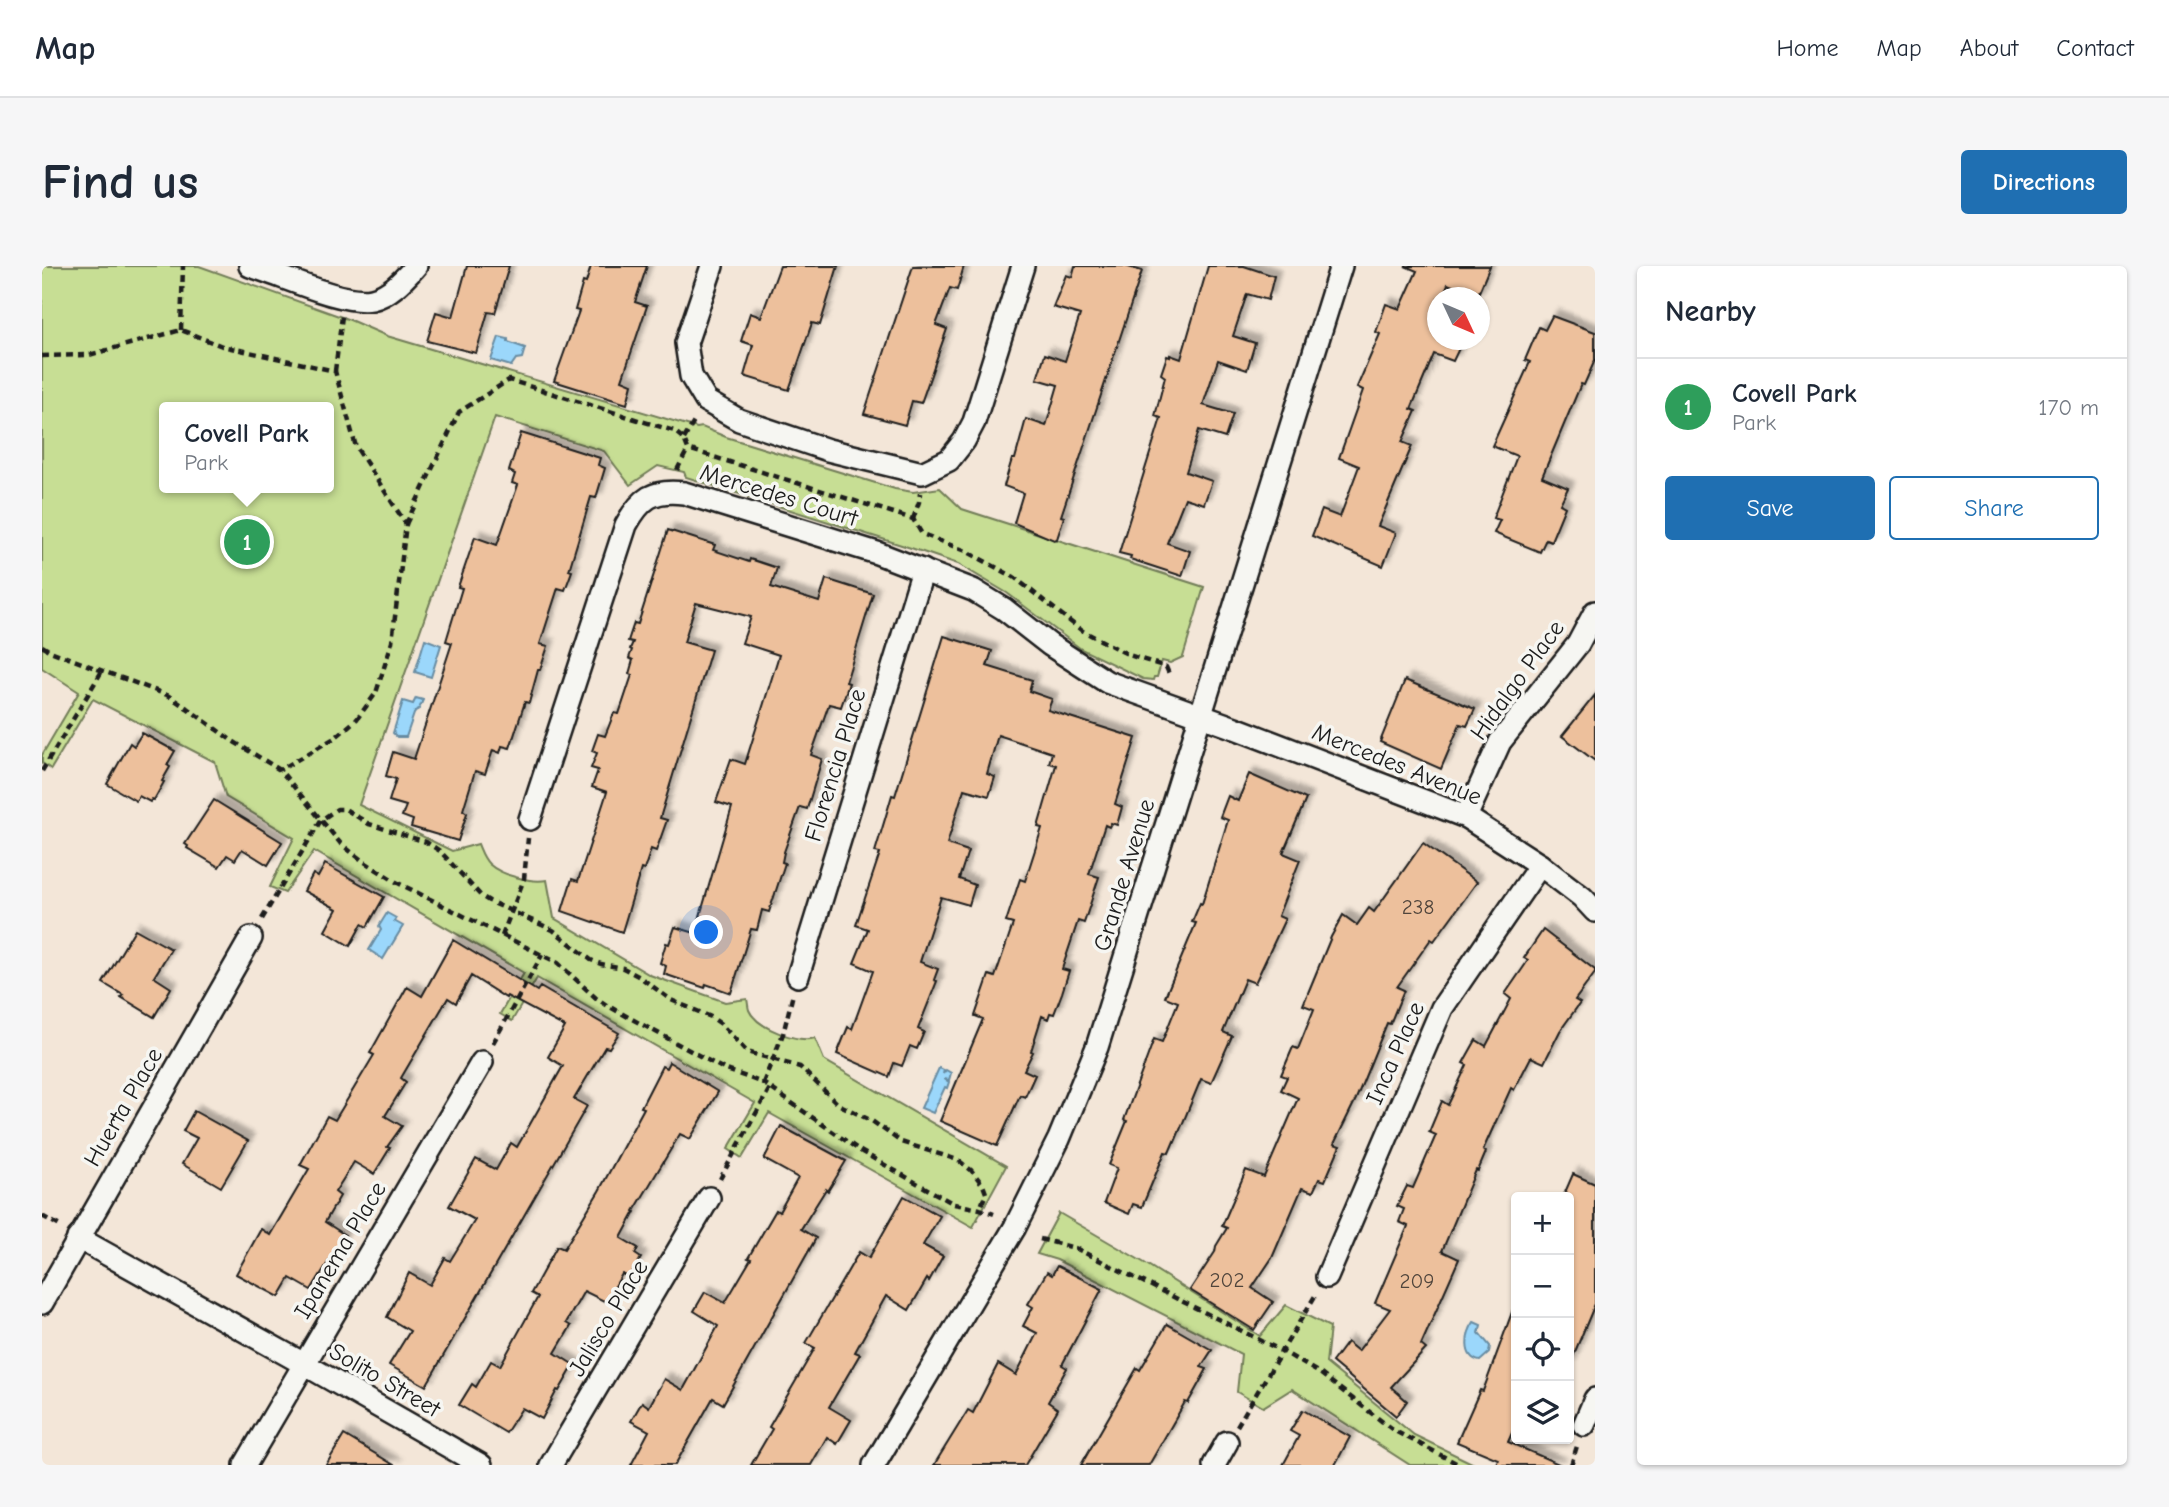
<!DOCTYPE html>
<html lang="en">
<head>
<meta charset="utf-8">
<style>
  :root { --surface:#fff; --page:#f6f6f7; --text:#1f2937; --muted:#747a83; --line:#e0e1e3; --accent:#1f6fb2 }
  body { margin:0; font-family:"Comic Neue",sans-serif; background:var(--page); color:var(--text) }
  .controls { position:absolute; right:21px; bottom:21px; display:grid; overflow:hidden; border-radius:7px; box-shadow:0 2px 5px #0004 }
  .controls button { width:63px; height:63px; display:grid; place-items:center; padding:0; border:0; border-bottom:2px solid var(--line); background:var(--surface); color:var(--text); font:35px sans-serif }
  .compass { position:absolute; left:1385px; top:21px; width:63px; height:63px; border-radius:50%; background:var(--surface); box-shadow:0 2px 5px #0004; rotate:134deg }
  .you { position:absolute; left:665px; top:667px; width:24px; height:24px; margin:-18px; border:5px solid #fff; border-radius:50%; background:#1a73e8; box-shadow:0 0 0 10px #1a73e833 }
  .badge { display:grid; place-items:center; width:46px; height:46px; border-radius:50%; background:var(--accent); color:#fff; font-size:23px; font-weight:700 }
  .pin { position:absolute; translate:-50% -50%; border:4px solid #fff; box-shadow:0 2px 7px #0006 }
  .popup { position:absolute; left:117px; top:136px; width:175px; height:91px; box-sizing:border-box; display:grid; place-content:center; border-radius:7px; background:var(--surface); filter:drop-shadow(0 2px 5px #0005); font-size:23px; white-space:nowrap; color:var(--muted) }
  .popup b { font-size:26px; color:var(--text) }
  .popup::after { content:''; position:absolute; left:50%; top:100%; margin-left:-14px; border:14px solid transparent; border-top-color:var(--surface) }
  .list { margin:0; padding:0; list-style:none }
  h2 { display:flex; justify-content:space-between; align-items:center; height:91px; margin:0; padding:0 28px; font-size:30px }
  h2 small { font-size:23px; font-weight:400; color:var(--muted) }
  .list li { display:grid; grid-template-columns:46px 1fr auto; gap:21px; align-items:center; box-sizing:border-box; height:98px; padding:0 28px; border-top:2px solid var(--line) }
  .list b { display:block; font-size:26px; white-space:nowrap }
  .list p { margin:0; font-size:23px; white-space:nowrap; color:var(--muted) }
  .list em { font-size:23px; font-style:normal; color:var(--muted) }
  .actions { display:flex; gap:14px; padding:21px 28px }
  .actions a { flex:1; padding:16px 0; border:2px solid var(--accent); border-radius:7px; text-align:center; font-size:24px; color:var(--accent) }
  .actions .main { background:var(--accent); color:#fff }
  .icon { flex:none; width:38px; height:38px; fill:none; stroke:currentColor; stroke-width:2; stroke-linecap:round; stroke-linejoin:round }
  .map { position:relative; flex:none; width:1553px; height:1199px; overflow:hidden; border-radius:7px }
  header { display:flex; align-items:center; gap:42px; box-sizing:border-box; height:98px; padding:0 35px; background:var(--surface); border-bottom:2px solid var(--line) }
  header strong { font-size:33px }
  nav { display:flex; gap:38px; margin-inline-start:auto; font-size:24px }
  .intro { display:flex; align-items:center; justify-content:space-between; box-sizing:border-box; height:168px; padding:0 42px }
  h1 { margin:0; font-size:49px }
  .button { padding:18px 32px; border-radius:7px; background:var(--accent); color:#fff; font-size:24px; font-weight:700 }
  main { display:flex; gap:42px; padding:0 42px }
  aside { flex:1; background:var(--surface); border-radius:7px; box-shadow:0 2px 5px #0004 }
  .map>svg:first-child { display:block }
  .green { fill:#c7de94; stroke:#727d58; stroke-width:2; fill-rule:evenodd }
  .water { fill:#9bd7fb; stroke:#688ca2; stroke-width:2 }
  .building { fill:#edc09c; stroke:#1c1c1c; stroke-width:2; filter:url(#shadow) }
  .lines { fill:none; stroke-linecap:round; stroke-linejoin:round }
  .minor-casing { stroke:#1c1c1c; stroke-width:26 }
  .path { stroke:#1c1c1c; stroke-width:4.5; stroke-dasharray:7 5; stroke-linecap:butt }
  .minor { stroke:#f6f6f2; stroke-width:21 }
  .labels { text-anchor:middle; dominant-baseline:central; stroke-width:7; stroke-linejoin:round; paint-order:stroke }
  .number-label { font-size:21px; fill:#50453c }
  .street-label { font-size:24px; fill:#1c1c1c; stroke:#f6f6f2 }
</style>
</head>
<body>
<header>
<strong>Map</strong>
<nav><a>Home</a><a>Map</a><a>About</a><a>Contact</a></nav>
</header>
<div class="intro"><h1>Find us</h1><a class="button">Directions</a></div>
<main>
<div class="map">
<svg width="1553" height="1199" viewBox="0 0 1553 1199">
  <defs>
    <filter id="shadow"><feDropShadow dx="6" dy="-6" stdDeviation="2" flood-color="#0004"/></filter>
  </defs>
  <rect width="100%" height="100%" fill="#f3e6d8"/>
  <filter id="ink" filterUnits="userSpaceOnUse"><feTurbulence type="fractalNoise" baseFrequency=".0143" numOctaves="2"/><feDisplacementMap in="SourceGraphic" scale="14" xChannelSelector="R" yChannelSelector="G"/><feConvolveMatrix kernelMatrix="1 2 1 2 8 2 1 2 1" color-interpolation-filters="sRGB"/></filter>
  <g filter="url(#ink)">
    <g class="green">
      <path d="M0 0H157L308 54 345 70 655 162 660 161 684 171 853 223 871 226 898 222 920 243 1162 321 1141 391 1128 397 1120 395 1115 411H1112L1111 414 1101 413 1039 383 965 327 916 298 869 282 644 211 642 206 616 200 588 219 562 185 453 151 317 539 410 585 436 578C439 585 441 592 447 598 459 609 488 617 505 614L512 652 608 709 683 736 705 733C706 737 706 741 707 744 715 762 755 777 773 772L782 794 964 900 931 961 727 847 700 892 686 883 713 837 495 712 470 755 458 748 482 707 272 585 243 627 228 621 252 572 184 531 173 496 51 433 9 503 0 497V489L37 426 0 402ZM123 141H287V222H123Z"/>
      <polygon points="1017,947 1101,996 1218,1070 1244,1039 1288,1061 1284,1097 1372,1169 1434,1199 1368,1199 1250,1123 1221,1141 1195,1126 1199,1088 1015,994 995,988"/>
    </g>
    <g class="water">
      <polygon points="457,71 466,73 466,76 483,82 480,92 474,93 469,100 449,94"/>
      <polygon points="383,373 399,379 389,411 373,406"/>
      <polygon points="374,432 381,434 377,443 373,445 364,471 355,471 351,467 361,435 371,438"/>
      <polygon points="345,647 354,652 352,655 361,660 341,693 327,684 339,664 337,660"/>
      <polygon points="897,802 902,804 901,808 904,804 909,807 907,814 902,813 907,816 905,822 903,821 891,847 879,842"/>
      <path d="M1432 1056 1439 1059 1437 1067 1448 1080 1447 1087 1438 1095C1420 1092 1424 1067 1432 1056Z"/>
    </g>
    <g class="building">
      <polygon points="425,0 467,0 453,47 446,46 434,87 385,75 394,46 411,51"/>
      <polygon points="549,0 605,0 593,36 605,40 580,114 590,118 585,138 512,115 537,45 533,44 541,16 544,17"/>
      <polygon points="738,0 796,0 778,59 770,57 747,124 702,110 711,79 699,75 708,47 719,51"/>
      <polygon points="871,0 922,0 915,24 908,22 894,59 905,63 879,137 870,135 863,159 822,148"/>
      <polygon points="1033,0 1083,0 1100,5 1019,250 1022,251 1015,273 1012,274 972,257 981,227 962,220 970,193 973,193 984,153 1004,160 1016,119 995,113 1003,88 1023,95 1038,49 1011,41 1024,9 1030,11"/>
      <polygon points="1166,0 1202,0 1232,10 1226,34 1205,28 1191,70 1213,77 1205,104 1176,94 1161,139 1191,148 1183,172 1157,164 1144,206 1170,215 1162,238 1143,232 1125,277 1148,285 1140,310 1088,293 1089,290 1077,287 1119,152 1113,150 1123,111 1119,108 1125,90 1128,91 1128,89 1139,93"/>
      <polygon points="1363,0 1448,0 1435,31 1406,18 1400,32 1396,32 1396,74 1421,74 1411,95 1392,88 1369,143 1374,145 1360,176 1370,180 1336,260 1354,267 1341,300 1270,270 1280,244 1298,251 1317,200 1297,192 1321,124 1315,121 1338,68 1334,66 1344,38 1358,43 1375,5"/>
      <polygon points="1510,50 1553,66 1553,94 1542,119 1539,118 1500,211 1526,222 1518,238 1523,241 1509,275 1504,273 1498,286 1452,267 1458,254 1451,252 1475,190 1450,180 1488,96 1483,94 1497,61 1503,64"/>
      <polygon points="479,167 558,192 556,199 563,202 554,232 549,231 527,304 530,305 523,324 516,322 498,378 506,380 498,404 496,404 487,437 483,436 468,482 460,480 458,487 451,484 443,508 433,505 421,544 425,547 416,575 369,561 371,554 360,550 364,540 347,535 354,513 344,510 351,486 372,493 410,377 404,375 420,322 416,321 433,271 455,279 476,219 470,217 473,208 467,205"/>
      <polygon points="626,264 673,279 671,284 707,296 708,293 735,302 729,321 777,336 784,313 831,328 804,416 807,417 799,441 787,438 769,489 780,493 765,543 758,541 742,586 740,596 743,597 727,646 720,644 715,664 709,663 689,727 664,718 663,722 622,708 624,700 618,697 624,677 627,678 633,661 653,667 690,541 674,536 689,493 703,498 737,389 700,377 709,351 654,337 642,376 669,384 618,552 625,554 614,585 609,583 602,604 599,603 580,666 520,645 530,613 536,615 565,526 550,521 556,504 549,502 555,487 550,485 556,468 563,470 572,447 577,448 590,409 587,408 591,394 587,392 590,384 588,383 591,376 586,375 592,357 596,358"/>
      <polygon points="902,370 950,385 945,400 990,414 987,425 1010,433 1006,444 1094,472 1073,538 1080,541 1075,559 1069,557 1067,561 1063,559 1047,608 1057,611 1042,657 1036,655 1020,703 1027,705 1020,727 1012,748 1008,747 1006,753 1000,750 989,785 991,786 982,804 993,809 983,831 978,829 955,880 898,855 941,753 933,750 947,709 953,711 971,658 964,656 978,613 983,615 1000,562 996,561 1014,499 1007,497 1010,487 956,469 945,508 953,511 947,530 922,523 905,578 926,585 917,613 933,619 927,639 899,631 878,696 896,703 892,714 895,715 876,763 882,766 875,783 868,780 860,800 852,797 847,811 795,788 806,761 810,763 831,705 812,697 826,663 814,659 838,587 833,586 843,553 850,529 853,530"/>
      <polygon points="1363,414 1433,443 1425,460 1418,458 1399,503 1338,476"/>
      <polygon points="1553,429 1553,495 1520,470"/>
      <polygon points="100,467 133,485 125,499 128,501 120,515 122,516 112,534 110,533 108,536 97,530 94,535 65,518 88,477 92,480"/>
      <polygon points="1207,508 1264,533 1241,587 1258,594 1236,650 1243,653 1213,717 1203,713 1181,766 1190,770 1169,817 1159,813 1133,876 1132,875 1127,887 1123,886 1100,941 1091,938 1087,948 1062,937 1075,902 1067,899 1085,855 1082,854 1112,773 1120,776 1136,736 1123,731 1154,657 1150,656 1158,637 1160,638 1186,554 1178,551 1186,530 1196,535"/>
      <polygon points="172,534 240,576 226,599 200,583 193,594 185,589 177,601 145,582 146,580 143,578"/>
      <polygon points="1381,577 1435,616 1392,675 1389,673 1355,721 1362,724 1348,758 1345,757 1314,833 1292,878 1298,880 1283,915 1277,913 1271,926 1260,922 1230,992 1210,1022 1231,1036 1212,1064 1148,1024 1173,986 1174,980 1185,962 1180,960 1204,904 1222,911 1256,832 1239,824 1245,811 1239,809 1251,781 1256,783 1272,743 1261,739 1289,671 1301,649 1315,659 1327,642 1332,646"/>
      <polygon points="283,598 342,631 325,661 320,658 308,680 283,665 295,643 262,625 271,608 276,611"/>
      <polygon points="93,663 129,683 112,711 129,722 112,751 79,731 81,729 61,717"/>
      <polygon points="1501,664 1553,704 1553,707 1533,734 1538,737 1518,765 1502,797 1489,791 1472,824 1469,822 1441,884 1444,886 1436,905 1434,904 1400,985 1417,993 1379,1079 1384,1083 1349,1121 1365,1135 1354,1150 1290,1096 1305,1076 1316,1085 1348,1043 1333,1037 1366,960 1357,956 1362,943 1355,940 1365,920 1371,922 1394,869 1387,866 1400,835 1406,839 1425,799 1421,797 1434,774 1444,780 1469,733 1463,728 1483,699 1486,694 1482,692"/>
      <polygon points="411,674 495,725 498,721 577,767 567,782 563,781 532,833 545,840 384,1120 347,1099 368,1065 345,1051 367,1007 388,1019 403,992 408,995 433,954 407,940 434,893 454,904 469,877 475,881 521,800 506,791 523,761 465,730 464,732 429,710 414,737 406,732 359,812 364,816 343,850 360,860 345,881 348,882 332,908 312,896 293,926 298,930 283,956 303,969 269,1024 248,1012 237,1031 194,1008 219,963 228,969 267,903 258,899 285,850 293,854 332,789 328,787 365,721 380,730"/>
      <polygon points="627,796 676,826 648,873 638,868 592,945 593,946 579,972 596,982 593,988 599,992 587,1011 580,1008 564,1036 542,1025 524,1057 529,1060 513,1087 532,1099 517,1125 515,1124 500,1153 480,1142 464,1167 417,1139 430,1118 434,1121 449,1095 458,1100 496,1031 489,1027 515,980 522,983 557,925 602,842 599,841 620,800 624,802"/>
      <polygon points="152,845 206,875 179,921 140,898 155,872 141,865"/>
      <polygon points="739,860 804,895 786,925 784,923 759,963 774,972 681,1138 671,1132 633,1199 589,1199 607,1165 589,1155 600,1136 607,1141 622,1113 641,1124 676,1060 652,1045 663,1026 683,1037 709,993 706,992 734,944 737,946 756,912 722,893"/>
      <polygon points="1531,908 1553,918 1553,1038 1527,1100 1527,931 1521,931"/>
      <polygon points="862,930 898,950 881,979 901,990 887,1015 885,1013 867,1044 844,1030 813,1086 818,1088 787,1141 809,1154 795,1178 785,1171 769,1199 709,1199 730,1163 727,1161 773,1082 764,1077 817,986 827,992"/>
      <polygon points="1015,1000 1060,1023 1020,1099 1025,1102 1006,1136 1016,1143 983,1199 892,1199 926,1144 931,1147 956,1098 974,1109 995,1067 981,1060 991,1041 986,1038 1005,1006 1010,1009"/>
      <polygon points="1472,1041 1474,1042 1474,1158 1466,1176 1519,1199 1454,1199 1456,1193 1415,1176 1438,1124 1441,1125"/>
      <polygon points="1125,1058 1170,1084 1159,1101 1165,1103 1146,1137 1143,1136 1107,1199 1039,1199 1095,1102 1098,1104"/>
      <polygon points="1261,1144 1308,1171 1293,1199 1241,1199 1257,1170 1248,1165"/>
      <polygon points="302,1169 352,1199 284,1199"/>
    </g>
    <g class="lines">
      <g class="minor-casing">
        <g id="minor">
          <path d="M208 0C239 9 301 39 330 33 348 29 362 13 374 0"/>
          <polyline points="670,0 644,77 649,110 664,135 697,154 786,184 880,207 907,194 922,175 932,156 981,0"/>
          <polyline points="1424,551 1458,476 1536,378 1553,346"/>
          <path d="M488 553 584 259C599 232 611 223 642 227L835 287 931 324 962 343 1008 379 1065 416 1193 462 1424 551 1498 599 1540 631 1553 645"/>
          <polyline points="756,710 881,304"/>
          <polyline points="36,972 262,1098 439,1199"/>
          <polyline points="1285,1011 1400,742 1498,599"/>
          <polyline points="0,1037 209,672"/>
          <polyline points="1542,1159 1553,1133"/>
          <polyline points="203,1199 440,796"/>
          <polyline points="509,1199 667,932"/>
          <polyline points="832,1199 973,961 1017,873 1055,781 1299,0"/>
          <polyline points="1172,1199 1185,1176"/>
        </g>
      </g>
      <g class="path">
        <polyline points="139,64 141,0"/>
        <polyline points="0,90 47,89 139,64 180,80 293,105 314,181 364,258 350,376 334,427 315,453 294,471 238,504"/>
        <polyline points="293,105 300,50"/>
        <polyline points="642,173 653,154"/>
        <polyline points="635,204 646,183"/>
        <polyline points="871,253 877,236 878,227"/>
        <polyline points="364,258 417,146 467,114 632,165 642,173 646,183 871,253 880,268 924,285 972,311 1039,364 1087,389 1124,401 1128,410"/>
        <polyline points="0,380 8,385 125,429 145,442 189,474 238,504 299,578 321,595 356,617 516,697 554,732 566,740 682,803 721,817 820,886 912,938 938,943 952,948"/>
        <polyline points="0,505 60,405"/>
        <polyline points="220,653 279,554 295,543 303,543 327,558 384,576 398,585 409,597 439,630 447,635 511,664 549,694 559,698 581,702 598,711 629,734 669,751 679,758 705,786 758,801 796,838 830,855 859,876 916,894 929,904 941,919 944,927 938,943"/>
        <polyline points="460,670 482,613 486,572"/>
        <polyline points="451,777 500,689"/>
        <polyline points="721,817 741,768 751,728"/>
        <polyline points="678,913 728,822"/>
        <polyline points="0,950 18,960"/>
        <polyline points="998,973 1033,982 1240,1085 1279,1108 1351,1164 1418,1199"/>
        <polyline points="1195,1160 1273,1030"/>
        <polyline points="1529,1199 1536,1177"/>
      </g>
      <use href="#minor" class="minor"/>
    </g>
  </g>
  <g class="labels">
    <g class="number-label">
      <text x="1376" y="641">238</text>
      <text x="1185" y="1014">202</text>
      <text x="1375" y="1015">209</text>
    </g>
    <g class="street-label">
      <text transform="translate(737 229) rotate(17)">Mercedes Court</text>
      <text transform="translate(1475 414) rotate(-54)">Hidalgo Place</text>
      <text transform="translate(1355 498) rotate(22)">Mercedes Avenue</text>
      <text transform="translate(793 499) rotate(-73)">Florencia Place</text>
      <text transform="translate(1082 609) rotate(-73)">Grande Avenue</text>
      <text transform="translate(1353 787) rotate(-66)">Inca Place</text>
      <text transform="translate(81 841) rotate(-60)">Huerta Place</text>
      <text transform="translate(298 984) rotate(-59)">Ipanema Place</text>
      <text transform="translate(566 1052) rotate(-59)">Jalisco Place</text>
      <text transform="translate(343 1114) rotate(30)">Solito Street</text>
    </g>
  </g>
</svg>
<div class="controls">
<button>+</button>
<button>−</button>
<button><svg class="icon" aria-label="locate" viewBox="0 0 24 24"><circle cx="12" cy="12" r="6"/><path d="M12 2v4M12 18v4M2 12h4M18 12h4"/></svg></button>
<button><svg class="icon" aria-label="layers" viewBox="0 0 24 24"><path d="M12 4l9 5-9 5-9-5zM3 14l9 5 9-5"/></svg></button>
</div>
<svg class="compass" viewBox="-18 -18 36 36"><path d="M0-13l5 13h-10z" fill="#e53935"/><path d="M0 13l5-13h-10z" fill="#747a83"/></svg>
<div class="you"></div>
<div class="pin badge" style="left:205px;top:276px;background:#2e9e5b">1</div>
<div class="popup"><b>Covell Park</b>Park</div>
</div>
<aside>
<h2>Nearby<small></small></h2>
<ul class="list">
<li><span class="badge" style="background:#2e9e5b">1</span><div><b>Covell Park</b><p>Park</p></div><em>170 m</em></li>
</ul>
<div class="actions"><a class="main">Save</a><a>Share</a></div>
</aside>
</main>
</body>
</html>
